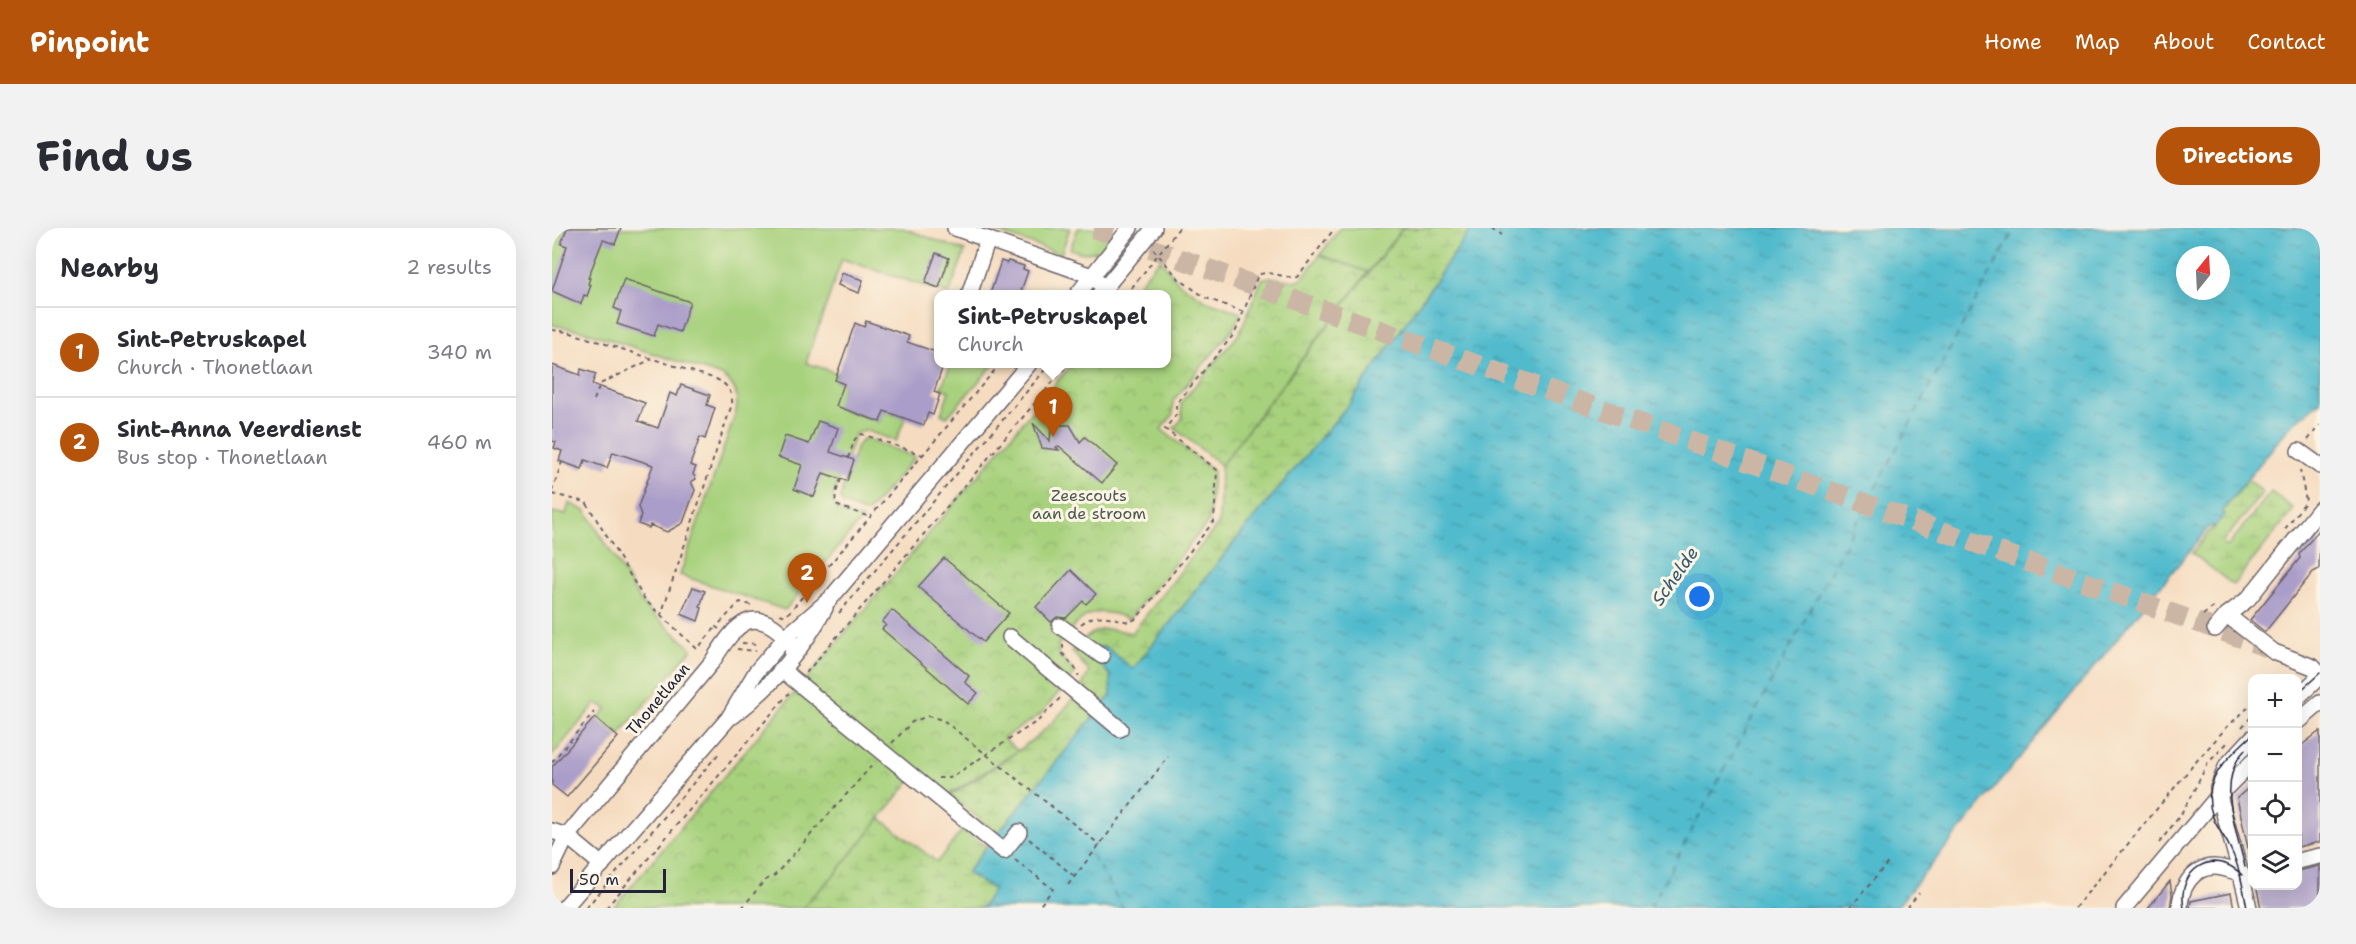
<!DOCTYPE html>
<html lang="en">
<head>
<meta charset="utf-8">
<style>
  :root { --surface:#fff; --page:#f2f2f3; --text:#2b2b33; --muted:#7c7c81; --line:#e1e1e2; --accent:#b45309 }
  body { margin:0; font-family:"Shantell Sans",sans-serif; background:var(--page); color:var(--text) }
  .controls { position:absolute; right:18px; bottom:18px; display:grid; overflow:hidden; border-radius:12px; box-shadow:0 6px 24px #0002 }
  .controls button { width:54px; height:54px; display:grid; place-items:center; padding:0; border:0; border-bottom:2px solid var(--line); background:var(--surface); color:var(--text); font:30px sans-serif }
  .compass { position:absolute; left:1624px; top:18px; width:54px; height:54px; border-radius:50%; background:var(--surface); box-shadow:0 6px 24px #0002; rotate:18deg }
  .scale { position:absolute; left:18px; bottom:15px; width:96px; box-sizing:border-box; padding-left:6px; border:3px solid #22223b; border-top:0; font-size:16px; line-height:21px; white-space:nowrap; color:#22223b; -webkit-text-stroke:4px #fcf5e5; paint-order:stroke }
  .you { position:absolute; left:1148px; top:369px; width:21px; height:21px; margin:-15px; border:4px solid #fff; border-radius:50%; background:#1a73e8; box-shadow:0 0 0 9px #1a73e833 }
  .badge { display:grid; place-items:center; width:39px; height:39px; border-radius:50%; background:var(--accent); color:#fff; font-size:20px; font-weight:700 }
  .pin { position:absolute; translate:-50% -50px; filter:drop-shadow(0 2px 3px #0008) }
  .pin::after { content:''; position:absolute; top:32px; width:21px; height:18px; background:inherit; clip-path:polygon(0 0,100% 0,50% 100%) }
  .popup { position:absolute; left:382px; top:62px; width:237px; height:78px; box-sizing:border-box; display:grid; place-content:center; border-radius:12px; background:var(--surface); filter:drop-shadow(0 2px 4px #0005); font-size:20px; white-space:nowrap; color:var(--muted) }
  .popup b { font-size:22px; color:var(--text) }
  .popup::after { content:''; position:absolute; left:50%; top:100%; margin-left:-12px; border:12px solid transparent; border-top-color:var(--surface) }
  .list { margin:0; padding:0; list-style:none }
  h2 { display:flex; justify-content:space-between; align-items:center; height:78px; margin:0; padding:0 24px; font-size:26px }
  h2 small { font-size:20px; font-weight:400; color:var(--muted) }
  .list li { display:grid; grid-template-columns:39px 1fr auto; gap:18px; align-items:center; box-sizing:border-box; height:90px; padding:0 24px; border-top:2px solid var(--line) }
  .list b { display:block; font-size:22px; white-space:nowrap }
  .list p { margin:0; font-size:20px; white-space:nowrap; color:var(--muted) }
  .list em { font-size:20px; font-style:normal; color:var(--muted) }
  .icon { flex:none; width:33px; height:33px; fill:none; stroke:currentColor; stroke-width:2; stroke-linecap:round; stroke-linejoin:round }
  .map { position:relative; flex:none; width:1768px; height:680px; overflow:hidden; border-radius:24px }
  header { display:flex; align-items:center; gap:36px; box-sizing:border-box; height:84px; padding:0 30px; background:var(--accent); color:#fff }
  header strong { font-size:28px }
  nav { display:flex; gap:33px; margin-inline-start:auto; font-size:21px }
  .intro { display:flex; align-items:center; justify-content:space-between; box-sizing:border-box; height:144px; padding:0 36px }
  h1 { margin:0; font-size:42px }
  .button { padding:15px 27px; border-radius:24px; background:var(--accent); color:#fff; font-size:21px; font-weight:700 }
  main { display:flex; gap:36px; padding:0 36px }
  aside { flex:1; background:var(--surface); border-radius:24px; box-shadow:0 6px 24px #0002 }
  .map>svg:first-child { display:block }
  .green { fill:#a7d17d; stroke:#647a5c; stroke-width:1.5 }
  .wetland { fill:url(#wetland-marsh); stroke:#647a5c; stroke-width:1.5 }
  .park { fill:url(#park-crowns); stroke:#647a5c; stroke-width:1.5 }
  .water { fill:url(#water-ripples); stroke:#3a6e84; stroke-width:1.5; fill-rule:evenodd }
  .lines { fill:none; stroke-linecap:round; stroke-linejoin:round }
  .ferry { stroke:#32586e; stroke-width:1.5; stroke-dasharray:8 6; stroke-linecap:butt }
  .building { fill:#aa9dc9 }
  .major-tunnel { stroke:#cbb6a5; stroke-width:20; stroke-dasharray:20 10; stroke-linecap:butt }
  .minor-casing { stroke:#6c6369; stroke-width:18 }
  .path { stroke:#6c6369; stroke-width:2; stroke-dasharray:4.5 4.5; stroke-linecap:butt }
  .minor { stroke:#fff; stroke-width:15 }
  .tram { stroke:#22223b; stroke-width:1.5 }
  .labels { text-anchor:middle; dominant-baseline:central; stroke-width:6; stroke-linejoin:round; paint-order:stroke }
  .park-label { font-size:16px; fill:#4a574f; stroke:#fcf5e5 }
  .street-label { font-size:16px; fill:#22223b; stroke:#fcf5e5 }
  .water-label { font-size:18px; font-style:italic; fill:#32586e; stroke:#fcf5e5 }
</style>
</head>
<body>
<header>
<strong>Pinpoint</strong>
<nav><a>Home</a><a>Map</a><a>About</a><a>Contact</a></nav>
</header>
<div class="intro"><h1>Find us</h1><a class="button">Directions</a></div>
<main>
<aside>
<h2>Nearby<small>2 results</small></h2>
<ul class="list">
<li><span class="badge">1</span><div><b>Sint-Petruskapel</b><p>Church · Thonetlaan</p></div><em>340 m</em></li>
<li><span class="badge">2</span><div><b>Sint-Anna Veerdienst</b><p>Bus stop · Thonetlaan</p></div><em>460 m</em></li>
</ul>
</aside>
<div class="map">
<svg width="1768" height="680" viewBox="0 0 1768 680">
  <defs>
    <pattern id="wetland-marsh" width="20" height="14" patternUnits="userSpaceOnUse" patternTransform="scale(1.5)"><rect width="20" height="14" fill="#a7d17d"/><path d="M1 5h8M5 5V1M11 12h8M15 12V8" fill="none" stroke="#8fb36d"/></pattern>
    <pattern id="park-crowns" width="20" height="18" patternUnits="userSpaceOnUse" patternTransform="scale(1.5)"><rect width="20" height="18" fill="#a7d17d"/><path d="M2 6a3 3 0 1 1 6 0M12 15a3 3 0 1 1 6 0" fill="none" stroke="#8fb36d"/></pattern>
    <pattern id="water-ripples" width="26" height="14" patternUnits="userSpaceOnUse" patternTransform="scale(1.5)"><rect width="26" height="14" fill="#51bbcd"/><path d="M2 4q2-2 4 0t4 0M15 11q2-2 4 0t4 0" fill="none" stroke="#4398a8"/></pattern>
  </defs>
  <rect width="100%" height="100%" fill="#fcf5e5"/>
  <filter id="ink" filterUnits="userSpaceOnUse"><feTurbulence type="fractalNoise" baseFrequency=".0167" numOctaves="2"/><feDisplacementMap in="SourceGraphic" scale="12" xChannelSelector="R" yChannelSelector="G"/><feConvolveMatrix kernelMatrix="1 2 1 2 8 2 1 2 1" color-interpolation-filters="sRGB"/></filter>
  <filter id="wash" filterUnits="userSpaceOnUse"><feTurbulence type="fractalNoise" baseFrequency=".008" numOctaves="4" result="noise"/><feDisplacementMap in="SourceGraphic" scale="24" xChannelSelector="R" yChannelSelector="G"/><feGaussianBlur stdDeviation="1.35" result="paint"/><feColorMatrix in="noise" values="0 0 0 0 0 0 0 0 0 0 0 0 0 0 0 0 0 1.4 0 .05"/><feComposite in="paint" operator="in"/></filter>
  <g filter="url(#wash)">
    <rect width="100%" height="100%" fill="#f5dbbf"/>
    <g class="green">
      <path d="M0 0H351L413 23 397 66 290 31 254 135 285 145 283 152 292 156 285 179 327 194 332 183 353 190 344 213 312 202 303 206 280 272C284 285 298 287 310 291L233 382 128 347 184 184C187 168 184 157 170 148L32 103 0 97Z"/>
      <polygon points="434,0 518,0 509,26"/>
      <path d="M526 0H558C557 24 537 29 518 21Z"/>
      <polygon points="788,0 851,0 816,44 768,27"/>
      <polygon points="399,136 442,136 395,189 389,186 397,163 389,160"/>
      <polygon points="311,211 315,211 363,229 315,285 291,276 288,270 305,218"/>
      <polygon points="17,275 34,283 91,377 140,421 67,507 47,490 55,480 44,475 0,528 0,284 14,287"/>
    </g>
    <g class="wetland">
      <path d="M851 0H920L797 176 688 307 581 441 554 419 534 420 558 447 560 467 446 605 398 568C450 533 509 503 537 444L520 423C544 399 547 398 580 405L667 295 669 237Z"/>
      <polygon points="1695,252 1711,264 1671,314 1672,318 1676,318 1719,264 1742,281 1681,357 1640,325 1672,286 1670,284"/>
      <polygon points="328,590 385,634 411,601 434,619 415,644 442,662 429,680 250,680 284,645"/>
    </g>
    <g class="park">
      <polygon points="768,27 816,44 669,237 622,200 630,191 629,174 687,106 710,51 718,49 744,53 750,50"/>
      <path d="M608 31 626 54 653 72 689 85 680 102 621 173V187L609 201 661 243 657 293 577 391C540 375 529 388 506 417L507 427 523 445 488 487 451 510 466 523 396 567 366 543 284 645 250 680H61L520 136H615V67L578 66Z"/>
    </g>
    <path class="water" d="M920 0H1768V174L1738 198 1670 283 1673 286 1661 301V298H1658L1344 680H429L442 662 415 645 427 628 559 467 558 447 533 419H554L581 441 688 307 797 176ZM1633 27H1669V63H1633Z"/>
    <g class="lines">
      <g class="ferry">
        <polyline points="540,627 571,680"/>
        <polyline points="1098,680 1463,0"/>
      </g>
    </g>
    <g id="blocks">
      <g class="building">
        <polygon points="15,0 69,0 63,16 51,12 36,50 38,50 36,56 39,57 35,68 32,67 29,76 0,63 15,18 9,16"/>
        <polygon points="384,25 397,30 387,60 373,55"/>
        <polygon points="449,33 455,35 456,33 472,38 471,41 476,43 468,66 438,66"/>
        <polygon points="290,45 311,52 307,65 286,57"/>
        <polygon points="72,51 138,74 128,104 106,96 102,108 65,96 69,83 62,80"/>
        <polygon points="314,93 357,108 355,114 387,125 387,135 392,135 382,164 388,166 381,187 376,185 372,197 332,183 328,194 284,178 292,156 283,152 303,95 312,99"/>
        <polygon points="0,137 28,147 29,141 44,146 40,156 93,175 86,193 106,200 118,165 125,168 129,157 158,167 155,177 163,180 153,211 148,209 138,237 144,239 141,246 144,251 139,254 143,262 131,295 115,304 98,297 97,300 86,296 89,287 86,279 101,237 61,224 55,240 33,232 30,241 7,233 10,223 2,220 4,214 0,213"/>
        <polygon points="266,193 286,200 278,224 302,232 295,253 271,245 262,269 242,261 250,237 226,229 233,208 257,216"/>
        <polygon points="481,195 498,213 499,201 504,200 505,197 518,197 528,214 533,209 565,237 550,255 507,218 504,219 507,222 490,220"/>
        <polygon points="1768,301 1767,341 1761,344 1713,404 1698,392 1748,330 1747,326"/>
        <polygon points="392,330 457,385 431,414 366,359"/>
        <polygon points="519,342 544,366 534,376 531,373 514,390 505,389 499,394 484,379"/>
        <polygon points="141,359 153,363 148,379 150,380 146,393 129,386"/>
        <polygon points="340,382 417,448 413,454 426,465 416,476 330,401 334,397 330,394"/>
        <polygon points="43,489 66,509 15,569 0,557 0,539"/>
        <polygon points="1768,503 1768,614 1746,619 1746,520"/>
        <polygon points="1701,556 1701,620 1696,620 1685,570"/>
        <polygon points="1768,638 1768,680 1709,680 1704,657 1746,657 1746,643"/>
        <polygon points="1618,653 1620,667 1618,680 1596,680"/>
        <polygon points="1679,665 1682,680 1638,680 1639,673"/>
      </g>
    </g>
  </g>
  <g filter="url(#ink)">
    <use href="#blocks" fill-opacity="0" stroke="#6c6369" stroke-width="1.5"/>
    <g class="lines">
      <polyline class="major-tunnel" points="542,0 1717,420"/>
      <g class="minor-casing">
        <g id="minor">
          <polyline points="403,0 540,48 552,60"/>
          <polyline points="417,67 436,11"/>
          <polyline points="525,67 578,0"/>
          <polyline points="547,67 602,0"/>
          <polyline points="1747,223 1768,238"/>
          <polyline points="1675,387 1722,424 1761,439 1768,446"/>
          <polyline points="508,398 550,428"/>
          <polyline points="1663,401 1675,387 1696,371 1768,281"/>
          <polyline points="458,409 568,501"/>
          <polyline points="229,441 452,623 467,604"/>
          <polyline points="1746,469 1768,448"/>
          <path d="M181 488C218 460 251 421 273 380"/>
          <polyline points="1746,494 1768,475"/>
          <polyline points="1668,566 1666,560 1675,537 1700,510"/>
          <path d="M1667 567C1677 605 1689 642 1697 680"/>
          <polyline points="0,603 15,608 50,637"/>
          <polyline points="1746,633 1768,628"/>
          <path d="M0 639 15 608 160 434C185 394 202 372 241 417L240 429"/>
          <polyline points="12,680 176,491 204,444 234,409 278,371 477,136"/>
          <polyline points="1572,680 1667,567 1700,534"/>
          <path d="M1628 680C1628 661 1640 639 1662 639 1671 639 1681 643 1690 646"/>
        </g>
      </g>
      <g class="path">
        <polyline points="940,0 950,7"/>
        <polyline points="601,21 627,51 654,70 692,84"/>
        <polyline points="574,67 627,0"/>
        <path d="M0 102 16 104 164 151C175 156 181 164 180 176L109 387"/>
        <polyline points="42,172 48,156 100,131"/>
        <polyline points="1756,212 1768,197"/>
        <polyline points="296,230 303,211 310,206 371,227"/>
        <path d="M289 251C286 260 280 270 286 278L318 289"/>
        <polyline points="0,263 10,234"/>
        <polyline points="0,266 34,274 93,372 145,421 164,399"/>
        <polyline points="1733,301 1754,273 1748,242"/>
        <polyline points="287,385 498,136"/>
        <polyline points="228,386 234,388 448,136"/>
        <polyline points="1651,387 1663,378"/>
        <path d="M529 396C547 382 559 391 578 394L585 390 662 293 665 242 613 201 624 187V176L683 105 706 47C718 41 731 51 745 49L783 0"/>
        <polyline points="167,401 164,399 188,374 202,378"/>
        <polyline points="190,415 208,416"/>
        <polyline points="511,416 511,426 527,445 526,448"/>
        <polyline points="185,421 204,423"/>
        <polyline points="254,445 516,136"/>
        <polyline points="1690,499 1700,488"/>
        <polyline points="1746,513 1752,507"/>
        <polyline points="340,515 360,494 376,488 391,492 548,617"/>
        <polyline points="0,534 42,484"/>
        <polyline points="386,550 398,550 487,492 509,469"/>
        <polyline points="477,611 523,649"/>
        <polyline points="1607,615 1630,585 1656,535 1678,512"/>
        <polyline points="463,632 501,661 486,680"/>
        <polyline points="516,657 616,529"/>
        <polyline points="34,680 168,524"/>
        <polyline points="54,680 237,465"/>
        <polyline points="190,680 212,653 223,647 323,534"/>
        <polyline points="1298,680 1338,632"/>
        <polyline points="1355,680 1367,665"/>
        <polyline points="1523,680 1642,536 1674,500 1700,476"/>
      </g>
      <use href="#minor" class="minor"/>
      <g class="tram">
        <polyline points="1746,465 1768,445"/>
        <path d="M1693 522C1663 553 1685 602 1693 639"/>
        <path d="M1632 680C1624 642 1661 618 1690 647"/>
        <path d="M1695 680C1691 660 1688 640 1679 622 1674 610 1665 601 1661 589 1647 553 1677 528 1700 507"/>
      </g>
    </g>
  </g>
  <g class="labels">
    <g class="park-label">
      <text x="537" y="267">Zeescouts<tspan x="537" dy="18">aan de stroom</tspan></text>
    </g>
    <g class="street-label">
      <text transform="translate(106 471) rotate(-50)">Thonetlaan</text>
    </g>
    <g class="water-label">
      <text transform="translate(1123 348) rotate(-55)">Schelde</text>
    </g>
  </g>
</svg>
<div class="controls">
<button>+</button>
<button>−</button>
<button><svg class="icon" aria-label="locate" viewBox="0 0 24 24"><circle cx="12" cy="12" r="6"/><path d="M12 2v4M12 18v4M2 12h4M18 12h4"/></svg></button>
<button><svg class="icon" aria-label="layers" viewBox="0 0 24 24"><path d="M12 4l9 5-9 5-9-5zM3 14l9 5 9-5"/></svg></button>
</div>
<svg class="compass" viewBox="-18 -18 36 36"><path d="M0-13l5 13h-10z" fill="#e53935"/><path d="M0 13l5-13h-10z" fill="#7c7c81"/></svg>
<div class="scale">50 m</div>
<div class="you"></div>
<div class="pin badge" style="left:501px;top:209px">1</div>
<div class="popup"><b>Sint-Petruskapel</b>Church</div>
<div class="pin badge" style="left:255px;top:375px">2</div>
</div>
</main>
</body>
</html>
